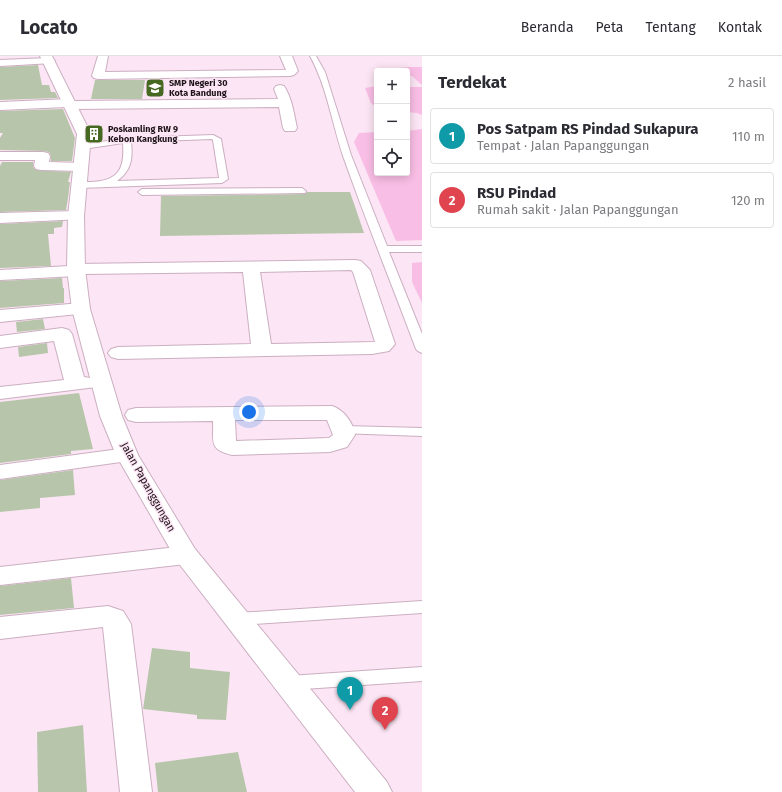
<!DOCTYPE html>
<html lang="id">
<head>
<meta charset="utf-8">
<style>
  :root { --surface:#fff; --page:#f2f2f3; --text:#2b2b33; --muted:#7c7c81; --line:#e1e1e2; --accent:#466921 }
  body { margin:0; font-family:"Fira Sans",sans-serif; background:var(--page); color:var(--text) }
  .controls { position:absolute; right:12px; top:12px; display:grid; overflow:hidden; border-radius:4px; box-shadow:0 2px 10px #0003 }
  .controls button { width:36px; height:36px; display:grid; place-items:center; padding:0; border:0; border-bottom:1px solid var(--line); background:var(--surface); color:var(--text); font:20px sans-serif }
  .you { position:absolute; left:249px; top:356px; width:14px; height:14px; margin:-10px; border:3px solid #fff; border-radius:50%; background:#1a73e8; box-shadow:0 0 0 6px #1a73e833 }
  .badge { display:grid; place-items:center; width:26px; height:26px; border-radius:50%; background:var(--accent); color:#fff; font-size:13px; font-weight:700 }
  .pin { position:absolute; translate:-50% -33px; filter:drop-shadow(0 1px 2px #0008) }
  .pin::after { content:''; position:absolute; top:21px; width:14px; height:12px; background:inherit; clip-path:polygon(0 0,100% 0,50% 100%) }
  .list { margin:0; padding:0; list-style:none }
  h2 { display:flex; justify-content:space-between; align-items:center; height:52px; margin:0; padding:0 16px; font-size:17px }
  h2 small { font-size:13px; font-weight:400; color:var(--muted) }
  .list li { display:grid; grid-template-columns:26px 1fr auto; gap:12px; align-items:center; box-sizing:border-box; height:56px; margin:0 8px 8px; padding:0 8px; border:1px solid var(--line); border-radius:4px }
  .list b { display:block; font-size:15px; white-space:nowrap }
  .list p { margin:0; font-size:13px; white-space:nowrap; color:var(--muted) }
  .list em { font-size:13px; font-style:normal; color:var(--muted) }
  .icon { flex:none; width:22px; height:22px; fill:none; stroke:currentColor; stroke-width:2; stroke-linecap:round; stroke-linejoin:round }
  .map { position:relative; flex:none; width:422px; height:736px; overflow:hidden }
  header { display:flex; align-items:center; gap:24px; box-sizing:border-box; height:56px; padding:0 20px; background:var(--surface); border-bottom:1px solid var(--line) }
  header strong { font-size:19px }
  nav { display:flex; gap:22px; margin-inline-start:auto; font-size:14px }
  main { display:flex }
  aside { flex:1; background:var(--surface) }
  .map>svg:first-child { display:block }
  .green { fill:#f9bee5 }
  .building { fill:#b7c6ab }
  .lines { fill:none; stroke-linecap:round; stroke-linejoin:round }
  .service-casing { stroke:#cbafc1; stroke-width:2 }
  .minor-casing { stroke:#cbafc1; stroke-width:2 }
  .tertiary-casing { stroke:#cbafc1; stroke-width:2 }
  .service { fill:#fff; fill-rule:evenodd }
  .minor { fill:#fff; fill-rule:evenodd }
  .tertiary { fill:#fff; fill-rule:evenodd }
  .labels { text-anchor:middle; dominant-baseline:central; stroke-width:3; stroke-linejoin:round; paint-order:stroke }
  .far-poi-label { font-size:9px; font-weight:bold; fill:#1d1319; stroke:#fce5f4; text-anchor:start }
  .street-label { font-size:11px; fill:#1d1319; stroke:#fce5f4 }
</style>
</head>
<body>
<header>
<strong>Locato</strong>
<nav><a>Beranda</a><a>Peta</a><a>Tentang</a><a>Kontak</a></nav>
</header>
<main>
<div class="map">
<svg width="422" height="736" viewBox="0 0 422 736">
  <rect width="100%" height="100%" fill="#fce5f4"/>
  <g class="green">
    <polygon points="407,11 422,11 422,29 412,20 407,20 407,15 392,15 393,13"/>
    <polygon points="377,30 377,52 371,47 365,32"/>
    <polygon points="407,31 422,31 422,59 417,57 407,56"/>
    <polygon points="422,73 422,184 396,185 354,86 359,77 377,76 377,117 407,117 407,75"/>
    <polygon points="422,206 422,247 412,226 412,207"/>
  </g>
  <g class="building">
    <polygon points="38,9 42,29 49,29 51,36 55,36 58,42 0,44 0,11"/>
    <polygon points="95,24 145,24 142,43 91,43"/>
    <polygon points="63,53 75,82 72,105 51,105 51,100 49,96 43,95 0,94 0,82 3,77 0,77 0,55"/>
    <polygon points="2,106 33,106 33,111 36,114 71,116 68,126 70,126 68,142 66,154 0,156 0,110"/>
    <polygon points="307,136 350,136 364,177 160,180 161,140 305,138"/>
    <polygon points="63,165 62,171 54,172 54,178 48,178 51,210 0,212 0,168"/>
    <polygon points="62,222 63,232 64,232 64,247 0,252 0,225"/>
    <polygon points="43,263 45,273 17,276 16,266"/>
    <polygon points="47,287 48,297 19,301 18,291"/>
    <polygon points="79,337 93,393 71,395 71,398 0,407 0,346"/>
    <polygon points="73,414 75,439 40,442 40,452 0,456 0,424"/>
    <polygon points="71,522 74,552 0,559 0,530"/>
    <polygon points="152,592 190,596 190,612 230,616 226,664 197,663 197,659 143,653"/>
    <polygon points="83,669 87,736 38,736 37,676"/>
    <polygon points="238,696 247,736 158,736 155,707"/>
  </g>
  <g class="lines">
    <g class="service-casing">
      <g id="service">
        <path d="M310 0H316L325 16 351 99 387 190H422V196H389L422 278V297L418 295 416 293C392 229 366 165 343 100 332 67 327 31 310 0Z"/>
        <path d="M213 79 221 83 228 123 222 127 79 132 75 129C79 125 84 126 90 126 118 125 125 114 123 87L83 93 79 91 80 89 127 82ZM212 83 213 84 219 122 117 125C131 115 133 103 131 86Z"/>
        <polygon points="302,132 306,135 305,137 142,139 138,136 142,133"/>
        <polygon points="344,370 422,372 422,380 339,377 337,374 339,371"/>
        <polygon points="422,545 422,557 238,569 232,567 230,563 232,559 238,557"/>
        <polygon points="422,611 422,625 289,634 283,632 280,627 283,622 289,620"/>
      </g>
    </g>
    <g class="minor-casing">
      <g id="minor">
        <polygon points="98,0 108,0 105,16 286,14 280,0 292,0 298,15 294,19 290,20 98,23 94,22 92,20"/>
        <polygon points="49,2 53,3 55,5 53,7 0,10 0,4"/>
        <path d="M280 29 284 30C292 42 294 58 297 72L295 75H285L283 72 279 51 71 53 66 51 0 54V46L70 43 75 45 278 43 274 33 276 30Z"/>
        <polygon points="0,96 43,96 48,97 50,100 49,106 81,107 86,108 88,111 86,114 81,115 41,114 36,113 34,110 35,104 0,104"/>
        <polygon points="76,155 82,157 84,160 82,163 0,167 0,157"/>
        <path d="M355 204 361 205 370 214 395 288 389 295 372 298 118 303 111 301 108 297 111 293 118 291 251 288 243 216 83 218 76 220 0 224V214L69 210 76 208ZM351 214 353 216 375 286 271 288 260 216Z"/>
        <polygon points="81,247 88,249 90,253 88,257 0,266 0,254"/>
        <polygon points="62,272 69,274 72,278 84,321 96,323 99,327 96,331 0,343 0,331 64,324 54,285 0,292 0,280"/>
        <path d="M332 350C344 354 353 366 355 379L347 391 330 396 232 399C208 393 214 386 213 365L136 366 128 364 125 359 128 354 136 352ZM235 364H327L333 379 329 382 236 385Z"/>
        <polygon points="127,392 135,394 138,399 135,404 0,423 0,409"/>
        <polygon points="186,490 195,493 199,499 195,505 186,508 0,529 0,511"/>
        <polygon points="108,550 123,555 131,568 152,736 120,736 103,571 0,583 0,561"/>
      </g>
    </g>
    <g class="tertiary-casing">
      <polygon id="tertiary" points="40,0 52,0 91,78 84,160 85,213 90,253 122,360 138,399 195,493 387,726 392,736 355,736 177,505 116,399 100,360 72,253 67,213 68,160 77,78"/>
    </g>
    <use href="#service" class="service"/>
    <use href="#minor" class="minor"/>
    <use href="#tertiary" class="tertiary"/>
  </g>
  <defs>
    <g id="school-square" transform="scale(1)"><rect x="-9" y="-9" width="18" height="18" rx="4" fill="#466921" stroke="#fce5f4"/><path d="M0-5L7-2L0 1L-7-2ZM-4 1L0 2.5L4 1V4Q0 6-4 4Z" fill="#fff"/></g>
    <g id="building-square" transform="scale(1)"><rect x="-9" y="-9" width="18" height="18" rx="4" fill="#466921" stroke="#fce5f4"/><path d="M-4-6H4V6H1V3H-1V6H-4ZM-2.5-4.3h1.7v1.8h-1.7ZM.8-4.3h1.7v1.8H.8ZM-2.5-1h1.7V.8h-1.7ZM.8-1h1.7V.8H.8Z" fill="#fff"/></g>
  </defs>
  <g fill-rule="evenodd">
    <use href="#school-square" x="155" y="32"/>
    <use href="#building-square" x="94" y="78"/>
  </g>
  <g class="labels">
    <g class="far-poi-label">
      <text x="169" y="27">SMP Negeri 30<tspan x="169" dy="10">Kota Bandung</tspan></text>
      <text x="108" y="73">Poskamling RW 9<tspan x="108" dy="10">Kebon Kangkung</tspan></text>
    </g>
    <g class="street-label">
      <text transform="translate(148 431) rotate(61)">Jalan Papanggungan</text>
    </g>
  </g>
</svg>
<div class="controls">
<button>+</button>
<button>−</button>
<button><svg class="icon" aria-label="locate" viewBox="0 0 24 24"><circle cx="12" cy="12" r="6"/><path d="M12 2v4M12 18v4M2 12h4M18 12h4"/></svg></button>
</div>
<div class="you"></div>
<div class="pin badge" style="left:350px;top:654px;background:#0f9aa8">1</div>
<div class="pin badge" style="left:385px;top:674px;background:#e0444e">2</div>
</div>
<aside>
<h2>Terdekat<small>2 hasil</small></h2>
<ul class="list">
<li><span class="badge" style="background:#0f9aa8">1</span><div><b>Pos Satpam RS Pindad Sukapura</b><p>Tempat · Jalan Papanggungan</p></div><em>110 m</em></li>
<li><span class="badge" style="background:#e0444e">2</span><div><b>RSU Pindad</b><p>Rumah sakit · Jalan Papanggungan</p></div><em>120 m</em></li>
</ul>
</aside>
</main>
</body>
</html>
